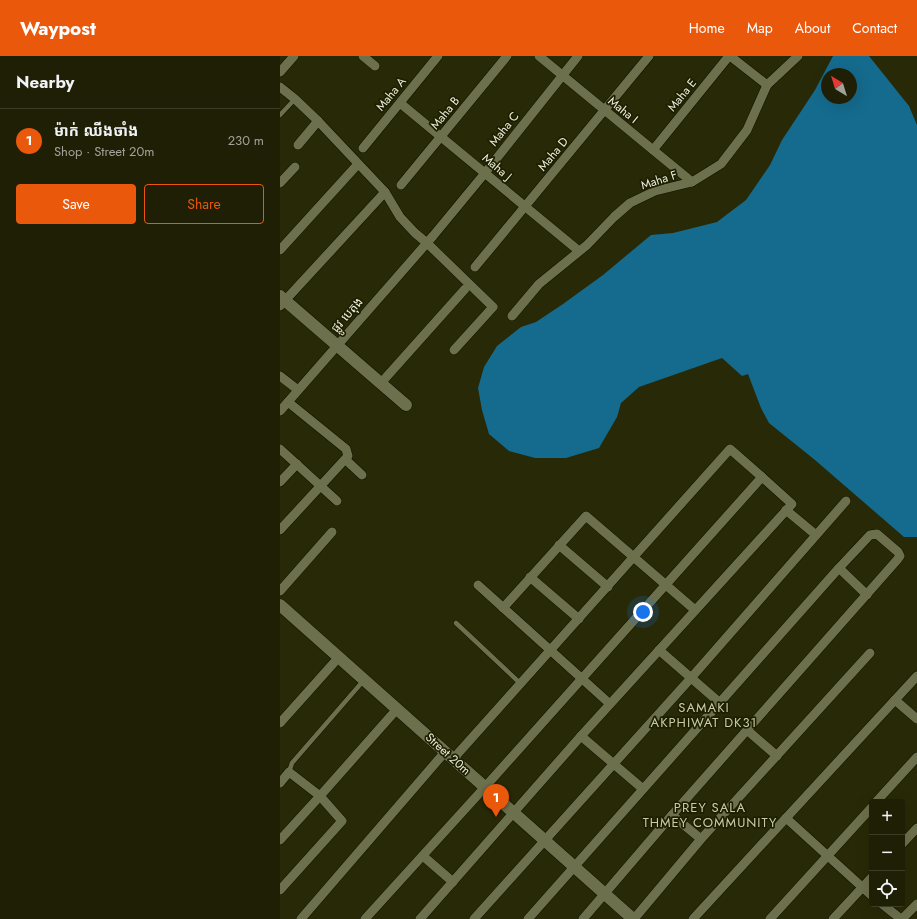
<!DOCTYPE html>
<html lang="en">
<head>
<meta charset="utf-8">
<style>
  :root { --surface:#1e1f04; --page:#2b2c13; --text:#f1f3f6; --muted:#a1a29a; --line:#3c3d26; --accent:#ea580c }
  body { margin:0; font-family:Jost,"Noto Sans Khmer",sans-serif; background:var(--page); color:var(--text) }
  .controls { position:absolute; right:12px; bottom:12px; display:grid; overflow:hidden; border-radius:4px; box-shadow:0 4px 16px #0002 }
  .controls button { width:36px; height:36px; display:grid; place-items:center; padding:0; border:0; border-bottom:1px solid var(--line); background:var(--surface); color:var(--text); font:20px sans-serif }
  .compass { position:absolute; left:541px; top:12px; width:36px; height:36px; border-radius:50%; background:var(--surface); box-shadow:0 4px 16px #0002; rotate:322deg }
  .you { position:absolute; left:363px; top:556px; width:14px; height:14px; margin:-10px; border:3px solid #fff; border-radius:50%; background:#1a73e8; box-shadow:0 0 0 6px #1a73e833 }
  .badge { display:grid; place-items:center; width:26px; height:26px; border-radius:50%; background:var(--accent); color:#fff; font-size:13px; font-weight:700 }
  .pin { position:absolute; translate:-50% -33px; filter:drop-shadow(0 1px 2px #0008) }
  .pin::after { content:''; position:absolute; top:21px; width:14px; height:12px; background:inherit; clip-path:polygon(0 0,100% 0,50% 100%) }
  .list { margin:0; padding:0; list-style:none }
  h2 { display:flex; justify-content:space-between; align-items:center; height:52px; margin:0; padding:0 16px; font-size:17px }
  h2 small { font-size:13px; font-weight:400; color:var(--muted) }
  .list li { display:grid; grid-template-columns:26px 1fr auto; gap:12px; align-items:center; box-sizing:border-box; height:64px; padding:0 16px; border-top:1px solid var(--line) }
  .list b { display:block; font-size:15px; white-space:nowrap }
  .list p { margin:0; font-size:13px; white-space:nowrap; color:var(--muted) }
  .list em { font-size:13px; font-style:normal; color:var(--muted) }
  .actions { display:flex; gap:8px; padding:12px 16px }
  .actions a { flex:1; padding:9px 0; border:1px solid var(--accent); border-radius:4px; text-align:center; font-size:14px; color:var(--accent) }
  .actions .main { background:var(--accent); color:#fff }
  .icon { flex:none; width:22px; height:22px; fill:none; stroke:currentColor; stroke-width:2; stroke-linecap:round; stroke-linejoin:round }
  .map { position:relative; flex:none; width:637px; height:863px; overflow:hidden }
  header { display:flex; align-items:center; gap:24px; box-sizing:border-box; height:56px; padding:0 20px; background:var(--accent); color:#fff }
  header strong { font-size:19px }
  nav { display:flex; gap:22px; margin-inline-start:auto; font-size:14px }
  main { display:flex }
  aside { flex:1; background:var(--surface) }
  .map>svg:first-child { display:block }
  .water { fill:#156b8e; fill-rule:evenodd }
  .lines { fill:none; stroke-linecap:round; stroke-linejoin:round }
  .lane-casing { stroke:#101100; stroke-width:5.5 }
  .street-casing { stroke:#101100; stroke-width:10 }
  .secondary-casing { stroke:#101100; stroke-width:13 }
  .lane { stroke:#6d704c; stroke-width:4.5 }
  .street { stroke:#6d704c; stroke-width:9 }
  .secondary { stroke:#6d704c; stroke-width:12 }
  .labels { text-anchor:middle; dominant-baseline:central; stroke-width:3.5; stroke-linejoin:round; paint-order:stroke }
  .street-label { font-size:12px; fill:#edefdb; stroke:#1e1f00 }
  .neighbourhood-label { font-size:13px; letter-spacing:1px; fill:#c8cca5; stroke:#1e1f00 }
</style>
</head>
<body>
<header>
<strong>Waypost</strong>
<nav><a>Home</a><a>Map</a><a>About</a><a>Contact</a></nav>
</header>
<main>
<aside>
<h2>Nearby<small></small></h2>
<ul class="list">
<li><span class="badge">1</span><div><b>ម៉ាក់ ឈីងចាំង</b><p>Shop · Street 20m</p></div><em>230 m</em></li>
</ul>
<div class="actions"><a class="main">Save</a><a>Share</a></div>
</aside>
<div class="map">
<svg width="637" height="863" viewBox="0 0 637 863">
  <rect width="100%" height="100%" fill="#282906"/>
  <path class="water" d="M553 0H589L629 50 637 69V481H624L535 404 489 367 481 352 468 318 462 320 442 302 359 331 341 347 337 361 319 392 286 402H255L229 395 209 378 202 354 198 332 204 311 217 290 241 271 256 266 283 248 323 219 371 179 393 177 437 166 466 144 490 109 502 84 535 34ZM547 18H571V42H547Z"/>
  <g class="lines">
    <g class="lane-casing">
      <g id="lane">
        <polyline points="0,59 15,43"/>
        <polyline points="176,567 241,628"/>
        <polyline points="9,716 12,707 84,624"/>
      </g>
    </g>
    <g class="street-casing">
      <g id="street">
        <polyline points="83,0 95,10"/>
        <polyline points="259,0 412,126"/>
        <polyline points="450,0 487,29"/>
        <polyline points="0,16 14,0"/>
        <polyline points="0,31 15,43 38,65 105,136 120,161 135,177 147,187 213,251 174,294"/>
        <polyline points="120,47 299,195"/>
        <polyline points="18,89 38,65"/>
        <polyline points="83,92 158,0"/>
        <polyline points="373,94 449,0"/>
        <polyline points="0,127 15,111"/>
        <polyline points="121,129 227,0"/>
        <polyline points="0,194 78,108"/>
        <polyline points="195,211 369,0"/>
        <polyline points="0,250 105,136"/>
        <polyline points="232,260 259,228 307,189 334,161 350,147 375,135 412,126 441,108 467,74 487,29 518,0"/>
        <polyline points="0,320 18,334"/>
        <polyline points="101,327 185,233"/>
        <polyline points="0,355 153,180 205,117 298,0"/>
        <polyline points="0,393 57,445"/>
        <polyline points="66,404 82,419"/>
        <polyline points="0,426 17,408"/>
        <polyline points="506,454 536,479"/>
        <polyline points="0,474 68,400 66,393 8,346"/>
        <polyline points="279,489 328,531"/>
        <polyline points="559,512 587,539"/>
        <polyline points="250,521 299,563"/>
        <polyline points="198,529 330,648"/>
        <polyline points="0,535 52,476"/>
        <polyline points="223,552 306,460 415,554"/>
        <polyline points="379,594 440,647"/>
        <polyline points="615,644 637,663"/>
        <polyline points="0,667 59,601"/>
        <polyline points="467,674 497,700"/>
        <polyline points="301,680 363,733"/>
        <polyline points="0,727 9,716 40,740 117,653"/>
        <polyline points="596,746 637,701"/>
        <polyline points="392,759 421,783"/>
        <polyline points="506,762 592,840"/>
        <polyline points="0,784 40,740 62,765 0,834"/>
        <polyline points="622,788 637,772"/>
        <polyline points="143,800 173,826"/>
        <polyline points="602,848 621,863"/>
        <polyline points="21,863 165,696"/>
        <polyline points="85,863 205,731 482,421 450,393 173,703"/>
        <polyline points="140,863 301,680 512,448 482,421"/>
        <polyline points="194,863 411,622 566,445"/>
        <polyline points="248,863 559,512 590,479 597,478 618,496 620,500 617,504 392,759 303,863"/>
        <polyline points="354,863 421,783 590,597"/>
        <polyline points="413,863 637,620"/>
        <polyline points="490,863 592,751"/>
        <polyline points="553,863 592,821"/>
        <polyline points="622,863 637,848"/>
      </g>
    </g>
    <g class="secondary-casing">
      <g id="secondary">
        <polyline points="0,240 126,349"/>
        <polyline points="0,549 353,863"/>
      </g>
    </g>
    <use href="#lane" class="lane"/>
    <use href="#street" class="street"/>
    <use href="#secondary" class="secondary"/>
  </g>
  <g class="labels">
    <g class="street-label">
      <text transform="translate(111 38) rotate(-51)">Maha A</text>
      <text transform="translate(402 39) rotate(-51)">Maha E</text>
      <text transform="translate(343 54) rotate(39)">Maha I</text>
      <text transform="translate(165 57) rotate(-51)">Maha B</text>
      <text transform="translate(224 73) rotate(-52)">Maha C</text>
      <text transform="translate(273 98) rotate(-50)">Maha D</text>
      <text transform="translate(217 111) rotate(40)">Maha J</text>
      <text transform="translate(379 124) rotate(-18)">Maha F</text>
      <text transform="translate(67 259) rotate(-49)">ផ្លូវ បេតុង</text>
      <text transform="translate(168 698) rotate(42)">Street 20m</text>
    </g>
    <g class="neighbourhood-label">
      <text x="424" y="651">SAMAKI<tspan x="424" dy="15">AKPHIWAT DK31</tspan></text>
      <text x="430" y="751">PREY SALA<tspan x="430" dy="15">THMEY COMMUNITY</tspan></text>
    </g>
  </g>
</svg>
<div class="controls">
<button>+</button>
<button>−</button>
<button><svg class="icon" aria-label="locate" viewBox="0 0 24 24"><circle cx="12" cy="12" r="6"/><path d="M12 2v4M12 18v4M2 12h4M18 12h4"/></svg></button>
</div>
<svg class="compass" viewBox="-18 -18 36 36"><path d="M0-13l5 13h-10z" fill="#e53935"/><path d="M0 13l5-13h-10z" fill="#a1a29a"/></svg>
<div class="you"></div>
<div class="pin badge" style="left:216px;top:761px">1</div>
</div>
</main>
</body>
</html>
